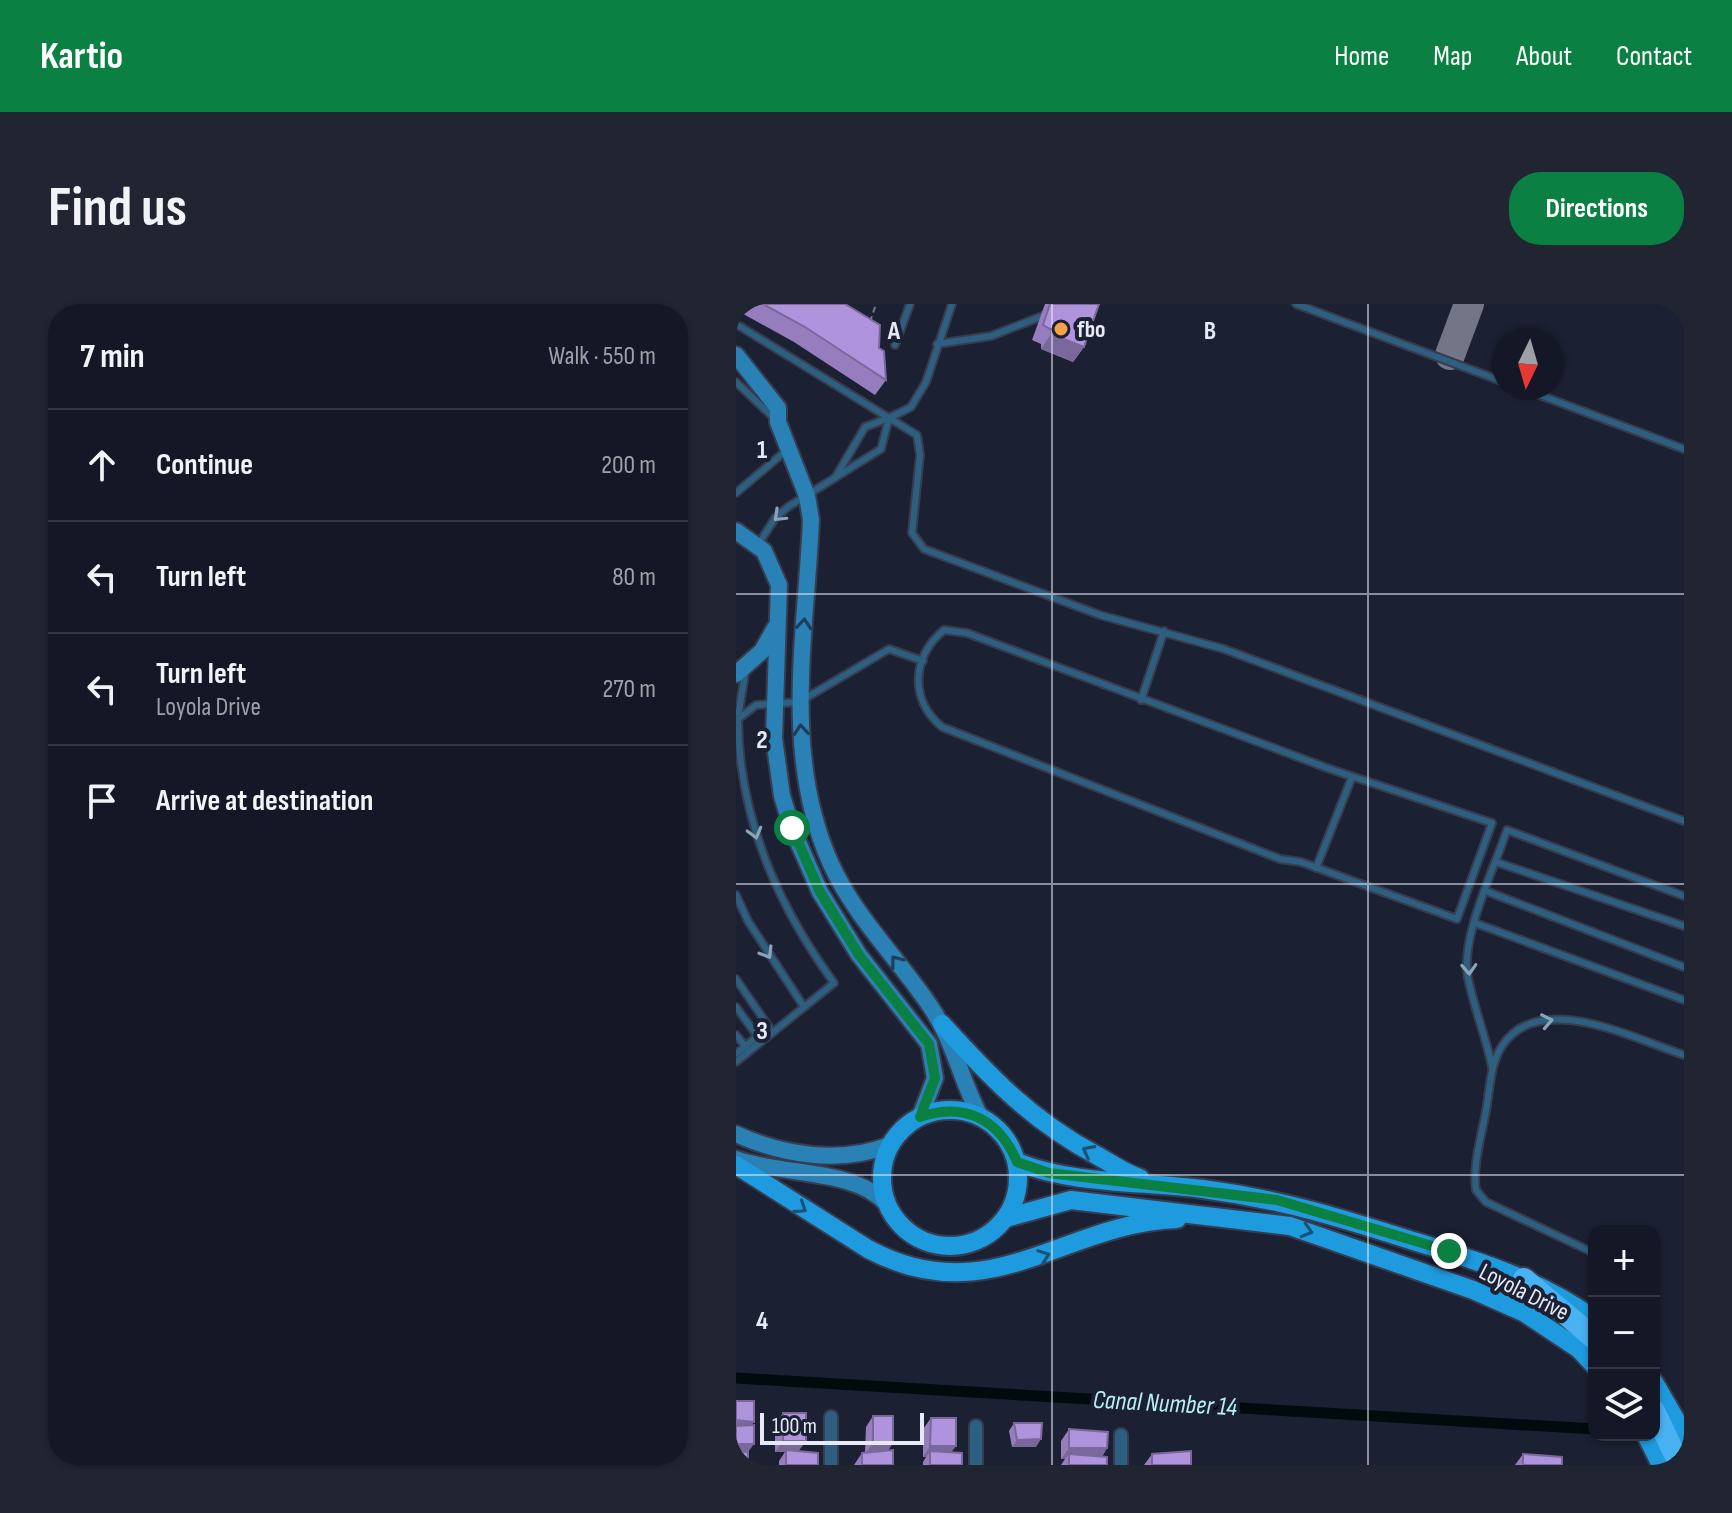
<!DOCTYPE html>
<html lang="en">
<head>
<meta charset="utf-8">
<style>
  :root { --surface:#141826; --page:#212532; --text:#f1f3f6; --muted:#9da0a7; --line:#333743; --accent:#0b8043 }
  body { margin:0; font-family:"Sofia Sans Condensed",sans-serif; background:var(--page); color:var(--text) }
  .controls { position:absolute; right:24px; bottom:24px; display:grid; overflow:hidden; border-radius:16px; box-shadow:0 2px 6px #0004 }
  .controls button { width:72px; height:72px; display:grid; place-items:center; padding:0; border:0; border-bottom:2px solid var(--line); background:var(--surface); color:var(--text); font:40px sans-serif }
  .compass { position:absolute; left:756px; top:24px; width:72px; height:72px; border-radius:50%; background:var(--surface); box-shadow:0 2px 6px #0004; rotate:185deg }
  .scale { position:absolute; left:24px; bottom:20px; width:164px; box-sizing:border-box; padding-left:8px; border:4px solid #e6eaf7; border-top:0; font-size:22px; line-height:28px; white-space:nowrap; color:#e6eaf7; -webkit-text-stroke:6px #1b2032; paint-order:stroke }
  .stop { position:absolute; width:24px; height:24px; margin:-18px; border:6px solid #0b8043; border-radius:50%; background:#fff }
  .stop.end { background:#0b8043; border-color:#fff; box-shadow:0 2px 8px #0008 }
  .list { margin:0; padding:0; list-style:none }
  h2 { display:flex; justify-content:space-between; align-items:center; height:104px; margin:0; padding:0 32px; font-size:34px }
  h2 small { font-size:26px; font-weight:400; color:var(--muted) }
  .list li { display:grid; grid-template-columns:52px 1fr auto; gap:24px; align-items:center; box-sizing:border-box; height:112px; padding:0 32px; border-top:2px solid var(--line) }
  .list b { display:block; font-size:30px; white-space:nowrap }
  .list p { margin:0; font-size:26px; white-space:nowrap; color:var(--muted) }
  .list em { font-size:26px; font-style:normal; color:var(--muted) }
  .icon { flex:none; width:44px; height:44px; fill:none; stroke:currentColor; stroke-width:2; stroke-linecap:round; stroke-linejoin:round }
  .map { position:relative; flex:none; width:948px; height:1161px; overflow:hidden; border-radius:32px }
  header { display:flex; align-items:center; gap:48px; box-sizing:border-box; height:112px; padding:0 40px; background:var(--accent); color:#fff }
  header strong { font-size:38px }
  nav { display:flex; gap:44px; margin-inline-start:auto; font-size:28px }
  .intro { display:flex; align-items:center; justify-content:space-between; box-sizing:border-box; height:192px; padding:0 48px }
  h1 { margin:0; font-size:56px }
  .button { padding:20px 36px; border-radius:32px; background:var(--accent); color:#fff; font-size:28px; font-weight:700 }
  main { display:flex; gap:48px; padding:0 48px }
  aside { flex:1; background:var(--surface); border-radius:32px; box-shadow:0 2px 6px #0004 }
  .map>svg:first-child { display:block }
  .lines { fill:none; stroke-linecap:round; stroke-linejoin:round }
  .canal { stroke:#010b0e; stroke-width:11 }
  .taxiway { stroke:#727686; stroke-width:30 }
  .lane-casing { stroke:#373c4e; stroke-width:10 }
  .street-casing { stroke:#373c4e; stroke-width:16 }
  .secondary-casing { stroke:#373c4e; stroke-width:20 }
  .primary-casing { stroke:#373c4e; stroke-width:22 }
  .highway-casing { stroke:#373c4e; stroke-width:26 }
  .path { stroke:#737888; stroke-width:2; stroke-dasharray:6 4; stroke-linecap:butt }
  .lane { stroke:#2d5f80; stroke-width:6 }
  .street { stroke:#2d5f80; stroke-width:12 }
  .secondary { stroke:#2981b6; stroke-width:16 }
  .primary { stroke:#1e9bdf; stroke-width:18 }
  .highway { stroke:#49b2f3; stroke-width:22 }
  .wall { fill:#967ebe }
  .shaded-wall { fill:#7a679b }
  .building { fill:#af93dd; stroke:#7a679b; stroke-width:2 }
  .oneway { stroke:#8aa4bc }
  .oneway2 { stroke:#1f3d5a }
  .oneway3 { stroke:#1c5177 }
  .route { stroke:#0b8043; stroke-width:10 }
  .grid { fill:none; stroke:#e6eaf7; stroke-width:2; stroke-opacity:0.55 }
  .poi-dot { fill:#f7a149; stroke:#1b2032; stroke-width:3 }
  .labels { text-anchor:middle; dominant-baseline:central; stroke-width:8; stroke-linejoin:round; paint-order:stroke }
  .poi-label { font-size:24px; font-weight:bold; fill:#e6eaf7; stroke:#1b2032; text-anchor:start }
  .street-label { font-size:24px; fill:#e6eaf7; stroke:#1b2032 }
  .water-label { font-size:26px; font-style:italic; fill:#b9eef7; stroke:#1b2032 }
  .grid-label { font-size:26px; text-anchor:middle; font-weight:bold; fill:#e6eaf7; stroke:#1b2032; stroke-width:8; stroke-linejoin:round; paint-order:stroke }
</style>
</head>
<body>
<header>
<strong>Kartio</strong>
<nav><a>Home</a><a>Map</a><a>About</a><a>Contact</a></nav>
</header>
<div class="intro"><h1>Find us</h1><a class="button">Directions</a></div>
<main>
<aside>
<h2>7 min<small>Walk · 550 m</small></h2>
<ul class="list">
<li><svg class="icon" aria-label="ahead" viewBox="0 0 24 24"><path d="M12 20V5M6 11l6-6 6 6"/></svg><div><b>Continue</b></div><em>200 m</em></li>
<li><svg class="icon" aria-label="left" viewBox="0 0 24 24"><path d="M17 20v-9H6M10 6l-5 5 5 5"/></svg><div><b>Turn left</b></div><em>80 m</em></li>
<li><svg class="icon" aria-label="left" viewBox="0 0 24 24"><path d="M17 20v-9H6M10 6l-5 5 5 5"/></svg><div><b>Turn left</b><p>Loyola Drive</p></div><em>270 m</em></li>
<li><svg class="icon" aria-label="arrive" viewBox="0 0 24 24"><path d="M6 21V4h12l-3 4 3 4H6"/></svg><div><b>Arrive at destination</b></div></li>
</ul>
</aside>
<div class="map">
<svg width="948" height="1161" viewBox="0 0 948 1161">
  <rect width="100%" height="100%" fill="#1b2032"/>
  <g class="lines">
    <polyline class="canal" points="0,1074 858,1125"/>
    <polyline class="taxiway" points="714,51 733,0"/>
    <g class="lane-casing">
      <g id="lane">
        <polyline points="216,0 190,78 175,103 153,114 181,131 184,151 176,229 188,245 364,311 488,345 948,517"/>
        <polyline points="560,0 768,78"/>
        <polyline points="0,20 153,114"/>
        <polyline points="201,40 255,32 309,11"/>
        <polyline points="159,41 174,0"/>
        <polyline points="0,78 39,115"/>
        <polyline points="785,84 948,145"/>
        <polyline points="99,174 129,123 153,114"/>
        <polyline points="0,189 52,145"/>
        <polyline points="22,241 39,214 52,203 145,145 153,114"/>
        <path d="M208 326 231 329 594 465 756 519 721 615 565 558 544 555 206 423C173 396 176 352 208 326Z"/>
        <polyline points="405,396 428,327"/>
        <polyline points="2,413 9,370"/>
        <polyline points="760,558 948,622"/>
        <polyline points="580,564 616,473"/>
        <polyline points="750,587 948,663"/>
        <polyline points="0,591 12,617 68,703"/>
        <polyline points="739,619 948,696"/>
        <polyline points="0,675 33,723 0,750"/>
        <polyline points="0,703 22,733"/>
        <polyline points="0,731 10,743"/>
        <path d="M0 758 98 679C41 601 3 513 2 415L20 401 63 398 153 345 187 357"/>
        <path d="M756 763C750 733 738 704 732 674 724 634 758 565 771 526L948 592"/>
        <path d="M858 949 750 898 740 886C736 860 747 827 751 801 754 781 755 759 766 742 803 685 899 735 948 751"/>
      </g>
    </g>
    <g class="street-casing">
      <g id="street">
        <polyline points="95,1113 95,1161"/>
        <polyline points="240,1122 240,1161"/>
        <polyline points="385,1131 385,1161"/>
      </g>
    </g>
    <g class="secondary-casing">
      <g id="secondary">
        <path d="M0 51 42 104V118L71 192 75 216C70 330 46 449 94 558 118 612 161 653 194 702 217 735 225 776 244 812"/>
        <polyline points="0,227 28,247 43,281 38,434 46,492 56,524 84,588 123,651 193,740 199,774 184,813"/>
        <polyline points="0,370 26,347 39,324"/>
        <path d="M0 830C49 852 104 860 154 841"/>
        <path d="M0 855C47 872 118 864 151 900"/>
      </g>
    </g>
    <g class="primary-casing">
      <g id="primary">
        <path d="M206 720C255 774 295 816 360 851 375 859 388 869 404 874"/>
        <circle cx="214" cy="874" r="68"/>
        <path d="M281 858C339 881 406 877 467 885 543 895 602 913 674 936 739 956 803 975 858 1015"/>
        <path d="M0 861 132 945C253 1010 327 919 441 915"/>
        <polyline points="270,914 335,896 554,922 737,986 789,1009 843,1045 858,1061"/>
        <polyline points="918,1078 948,1130"/>
        <polyline points="910,1131 925,1161"/>
      </g>
    </g>
    <g class="highway-casing">
      <g id="highway">
        <polyline points="788,975 858,1034"/>
        <polyline points="918,1107 944,1161"/>
      </g>
    </g>
    <polyline class="path" points="134,18 140,0"/>
    <use href="#lane" class="lane"/>
    <use href="#street" class="street"/>
    <use href="#secondary" class="secondary"/>
    <use href="#primary" class="primary"/>
    <use href="#highway" class="highway"/>
  </g>
  <g class="wall">
    <polygon points="0,0 109,0 143,44 150,76 139,91 58,38 0,6"/>
    <polygon points="309,0 363,0 348,43 337,58 305,45 305,40 296,36"/>
    <polygon points="47,1109 63,1147 82,1161 43,1161 43,1157 49,1148 39,1148 39,1120"/>
    <polygon points="137,1112 152,1146 157,1161 118,1161 126,1149 129,1148 130,1123"/>
    <polygon points="195,1114 216,1149 226,1161 187,1161 187,1158 190,1153 187,1153 187,1125"/>
    <polygon points="278,1119 300,1143 276,1143 273,1127"/>
    <polygon points="333,1125 371,1144 366,1153 371,1161 325,1161 329,1155 325,1155 325,1137"/>
    <polygon points="416,1150 455,1161 408,1161"/>
    <polygon points="787,1150 826,1161 779,1161"/>
  </g>
  <g class="shaded-wall">
    <polygon points="315,30 348,43 337,58 305,45"/>
    <polygon points="0,1116 18,1118 10,1129 0,1128"/>
    <polygon points="305,1135 300,1143 276,1143 281,1136"/>
    <polygon points="47,1137 70,1137 62,1148 50,1146 49,1148 39,1148"/>
    <polygon points="137,1139 157,1139 150,1150 129,1150"/>
    <polygon points="0,1140 18,1140 10,1151 0,1151"/>
    <polygon points="194,1142 220,1142 212,1153 194,1147 190,1153 187,1153"/>
    <polygon points="333,1144 371,1144 364,1156 333,1150 329,1155 325,1155"/>
  </g>
  <g class="building">
    <polygon points="27,0 109,0 144,21 143,44 148,47 150,76 69,23"/>
    <polygon points="314,0 363,0 348,43 315,30 316,26 307,21"/>
    <polygon points="0,1097 18,1097 18,1118 0,1116"/>
    <rect x="47" y="1109" width="23" height="28"/>
    <rect x="137" y="1112" width="20" height="27"/>
    <polygon points="195,1114 220,1114 220,1142 194,1142"/>
    <polygon points="278,1119 306,1119 305,1135 281,1136"/>
    <polygon points="18,1121 18,1140 0,1140 0,1122"/>
    <polygon points="333,1125 372,1128 371,1144 333,1144"/>
    <polygon points="50,1146 82,1149 82,1161 50,1161"/>
    <polygon points="157,1146 157,1161 126,1161 126,1149"/>
    <polygon points="194,1147 226,1149 226,1161 194,1161"/>
    <polygon points="455,1147 455,1161 416,1161 416,1150"/>
    <rect x="0" y="1148" width="12" height="13"/>
    <polygon points="333,1150 371,1153 371,1161 333,1161"/>
    <polygon points="787,1150 826,1153 826,1161 787,1161"/>
  </g>
  <defs><path id="oneway-chevron" d="M-2-3.5L2.5 0L-2 3.5" fill="none" stroke-width="1.6" stroke-linecap="round" stroke-linejoin="round" transform="scale(2)"/></defs>
  <g class="oneway">
    <use href="#oneway-chevron" transform="translate(43 212) rotate(136)"/>
    <use href="#oneway-chevron" transform="translate(19 529) rotate(75)"/>
    <use href="#oneway-chevron" transform="translate(31 649) rotate(59)"/>
    <use href="#oneway-chevron" transform="translate(733 665) rotate(87)"/>
    <use href="#oneway-chevron" transform="translate(811 717) rotate(-11)"/>
  </g>
  <g class="oneway2">
    <use href="#oneway-chevron" transform="translate(68 320) rotate(-85)"/>
    <use href="#oneway-chevron" transform="translate(65 426) rotate(-94)"/>
    <use href="#oneway-chevron" transform="translate(160 657) rotate(-127)"/>
  </g>
  <g class="oneway3">
    <use href="#oneway-chevron" transform="translate(352 847) rotate(-152)"/>
    <use href="#oneway-chevron" transform="translate(65 904) rotate(33)"/>
    <use href="#oneway-chevron" transform="translate(571 927) rotate(17)"/>
    <use href="#oneway-chevron" transform="translate(308 952) rotate(-20)"/>
  </g>
  <g class="lines">
    <path class="route" d="M56 524 84 588 123 651 193 740 199 774 184 813C229 798 263 815 281 858L313 869 541 896 713 947"/>
  </g>
  <path class="grid" d="M316 0V1161M632 0V1161M0 290H948M0 580H948M0 871H948"/>
  <circle class="poi-dot" cx="325" cy="25" r="8"/>
  <g class="labels">
    <g class="poi-label">
      <text x="341" y="25">fbo</text>
    </g>
    <g class="street-label">
      <text transform="translate(788 988) rotate(27)">Loyola Drive</text>
    </g>
    <g class="water-label">
      <text transform="translate(429 1100) rotate(3)">Canal Number 14</text>
    </g>
  </g>
  <g class="grid-label">
    <text x="158" y="35">A</text>
    <text x="474" y="35">B</text>
    <text x="26" y="154">1</text>
    <text x="26" y="444">2</text>
    <text x="26" y="735">3</text>
    <text x="26" y="1025">4</text>
  </g>
</svg>
<div class="controls">
<button>+</button>
<button>−</button>
<button><svg class="icon" aria-label="layers" viewBox="0 0 24 24"><path d="M12 4l9 5-9 5-9-5zM3 14l9 5 9-5"/></svg></button>
</div>
<svg class="compass" viewBox="-18 -18 36 36"><path d="M0-13l5 13h-10z" fill="#e53935"/><path d="M0 13l5-13h-10z" fill="#9da0a7"/></svg>
<div class="scale">100 m</div>
<div class="stop" style="left:56px;top:524px"></div>
<div class="stop end" style="left:713px;top:947px"></div>
</div>
</main>
</body>
</html>
